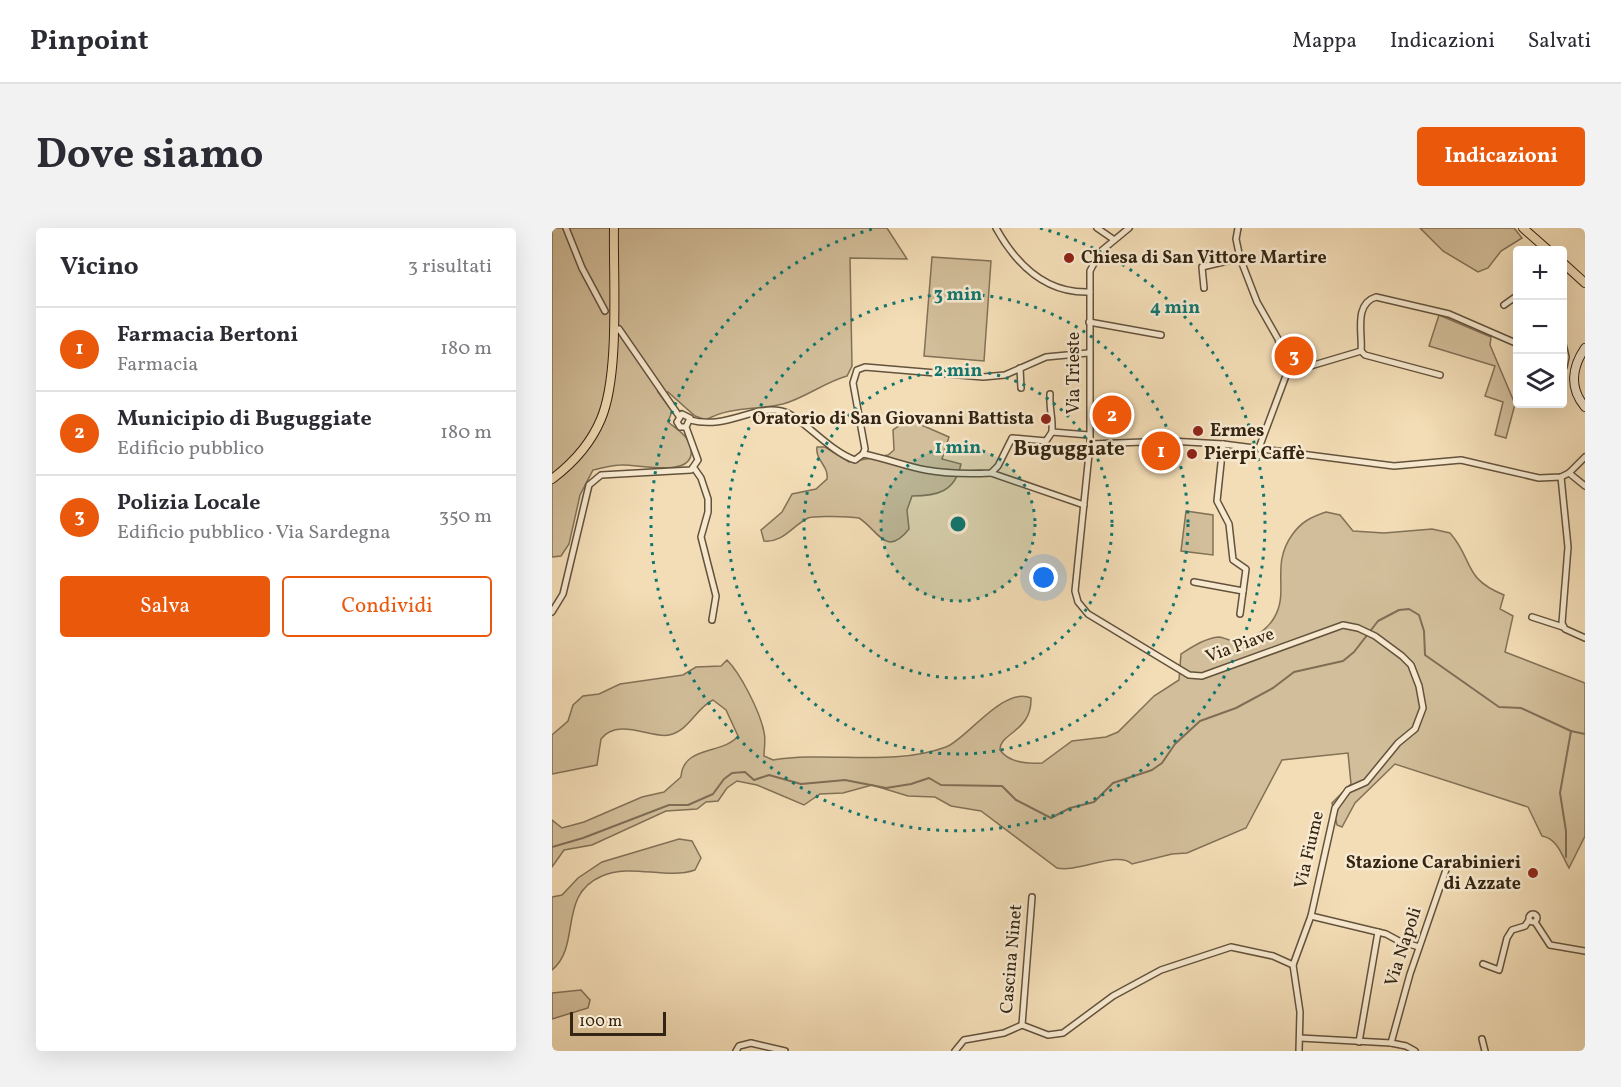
<!DOCTYPE html>
<html lang="it">
<head>
<meta charset="utf-8">
<style>
  :root { --surface:#fff; --page:#f2f2f3; --text:#2b2b33; --muted:#7c7c81; --line:#e1e1e2; --accent:#ea580c }
  body { margin:0; font-family:Vollkorn,serif; background:var(--page); color:var(--text) }
  .controls { position:absolute; right:18px; top:18px; display:grid; overflow:hidden; border-radius:6px; box-shadow:0 6px 24px #0002 }
  .controls button { width:54px; height:54px; display:grid; place-items:center; padding:0; border:0; border-bottom:2px solid var(--line); background:var(--surface); color:var(--text); font:30px sans-serif }
  .scale { position:absolute; left:18px; bottom:15px; width:96px; box-sizing:border-box; padding-left:6px; border:3px solid #332413; border-top:0; font-size:16px; line-height:21px; white-space:nowrap; color:#332413; -webkit-text-stroke:4px #f7e9d0; paint-order:stroke }
  .you { position:absolute; left:492px; top:350px; width:21px; height:21px; margin:-15px; border:4px solid #fff; border-radius:50%; background:#1a73e8; box-shadow:0 0 0 9px #1a73e833 }
  .badge { display:grid; place-items:center; width:39px; height:39px; border-radius:50%; background:var(--accent); color:#fff; font-size:20px; font-weight:700 }
  .pin { position:absolute; translate:-50% -50%; border:3px solid #fff; box-shadow:0 2px 6px #0006 }
  .list { margin:0; padding:0; list-style:none }
  h2 { display:flex; justify-content:space-between; align-items:center; height:78px; margin:0; padding:0 24px; font-size:26px }
  h2 small { font-size:20px; font-weight:400; color:var(--muted) }
  .list li { display:grid; grid-template-columns:39px 1fr auto; gap:18px; align-items:center; box-sizing:border-box; height:84px; padding:0 24px; border-top:2px solid var(--line) }
  .list b { display:block; font-size:22px; white-space:nowrap }
  .list p { margin:0; font-size:20px; white-space:nowrap; color:var(--muted) }
  .list em { font-size:20px; font-style:normal; color:var(--muted) }
  .actions { display:flex; gap:12px; padding:18px 24px }
  .actions a { flex:1; padding:14px 0; border:2px solid var(--accent); border-radius:6px; text-align:center; font-size:21px; color:var(--accent) }
  .actions .main { background:var(--accent); color:#fff }
  .icon { flex:none; width:33px; height:33px; fill:none; stroke:currentColor; stroke-width:2; stroke-linecap:round; stroke-linejoin:round }
  .map { position:relative; flex:none; width:1033px; height:823px; overflow:hidden; border-radius:6px }
  header { display:flex; align-items:center; gap:36px; box-sizing:border-box; height:84px; padding:0 30px; background:var(--surface); border-bottom:2px solid var(--line) }
  header strong { font-size:28px }
  nav { display:flex; gap:33px; margin-inline-start:auto; font-size:21px }
  .intro { display:flex; align-items:center; justify-content:space-between; box-sizing:border-box; height:144px; padding:0 36px }
  h1 { margin:0; font-size:42px }
  .button { padding:15px 27px; border-radius:6px; background:var(--accent); color:#fff; font-size:21px; font-weight:700 }
  main { display:flex; gap:36px; padding:0 36px }
  aside { flex:1; background:var(--surface); border-radius:6px; box-shadow:0 6px 24px #0002 }
  .map>svg:first-child { display:block }
  .green { fill:#d2be9a; stroke:#827156; stroke-width:1.5 }
  .lines { fill:none; stroke-linecap:round; stroke-linejoin:round }
  .stream { stroke:#7f6d54; stroke-width:2 }
  .street-casing { stroke:#63523c; stroke-width:8 }
  .secondary-casing { stroke:#332413; stroke-width:10 }
  .primary-casing { stroke:#332413; stroke-width:10 }
  .street { stroke:#f7e9d0; stroke-width:5 }
  .secondary { stroke:#f7e9d0; stroke-width:8 }
  .primary { stroke:#f3ddb6; stroke-width:8 }
  .ring { fill:none; stroke:#0f766e; stroke-width:3; stroke-dasharray:3 6 }
  .poi-dot { fill:#8f2418; stroke:#f7e9d0; stroke-width:2 }
  .labels { text-anchor:middle; dominant-baseline:central; stroke-width:5; stroke-linejoin:round; paint-order:stroke }
  .poi-label { font-size:18px; font-weight:bold; fill:#332413; stroke:#f7e9d0; text-anchor:start }
  .street-label { font-size:18px; fill:#332413; stroke:#f7e9d0 }
  .quarter-label { font-size:21px; font-weight:bold; fill:#332413; stroke:#f7e9d0 }
  .centre { fill:#0f766e; stroke:#f7e9d0; stroke-width:3 }
  .ring-label { font-size:18px; text-anchor:middle; font-weight:bold; fill:#0f766e; stroke:#f7e9d0; stroke-width:5; stroke-linejoin:round; paint-order:stroke }
</style>
</head>
<body>
<header>
<strong>Pinpoint</strong>
<nav><a>Mappa</a><a>Indicazioni</a><a>Salvati</a></nav>
</header>
<div class="intro"><h1>Dove siamo</h1><a class="button">Indicazioni</a></div>
<main>
<aside>
<h2>Vicino<small>3 risultati</small></h2>
<ul class="list">
<li><span class="badge">1</span><div><b>Farmacia Bertoni</b><p>Farmacia</p></div><em>180 m</em></li>
<li><span class="badge">2</span><div><b>Municipio di Buguggiate</b><p>Edificio pubblico</p></div><em>180 m</em></li>
<li><span class="badge">3</span><div><b>Polizia Locale</b><p>Edificio pubblico · Via Sardegna</p></div><em>350 m</em></li>
</ul>
<div class="actions"><a class="main">Salva</a><a>Condividi</a></div>
</aside>
<div class="map">
<svg width="1033" height="823" viewBox="0 0 1033 823">
  <rect width="100%" height="100%" fill="#f3ddb6"/>
  <filter id="stains"><feTurbulence type="fractalNoise" baseFrequency=".00333" numOctaves="4"/><feColorMatrix values="0 0 0 0 .2 0 0 0 0 .09 0 0 0 0 .02 0 0 0 .5 -.17"/></filter>
  <radialGradient id="worn" r=".72"><stop offset=".6" stop-color="#630" stop-opacity="0"/><stop offset="1" stop-color="#630" stop-opacity=".3"/></radialGradient>
  <g class="green">
    <path d="M0 0H335L355 31 298 30 300 138 295 148C273 154 253 170 231 176 206 182 177 178 154 192L143 188 116 164H106L120 183 116 194C126 202 141 210 139 227 135 249 86 236 69 237 60 237 51 240 41 242L28 267 17 316 9 328 0 329Z"/>
    <polygon points="868,0 962,0 970,10 949,23 936,40 926,44 891,23"/>
    <polygon points="380,29 439,33 432,133 372,128"/>
    <polygon points="887,87 939,109 938,117 963,176 954,210 943,207 951,174 933,168 943,138 877,118"/>
    <path d="M354 193 365 195 397 209 390 231 409 236C403 264 385 268 360 268L355 282 357 301C334 330 327 303 307 290 299 289 262 287 256 290 240 298 231 315 212 313L209 302 230 284 240 266 264 261 275 251C277 238 263 232 265 219H273L297 234 336 227 342 222 341 202Z"/>
    <polygon points="634,283 661,287 661,327 629,323"/>
    <path d="M774 284 788 287 801 303 832 305 880 301 898 305C922 332 910 350 952 367L948 381 961 388 953 424 1033 455V608L1017 640C1010 628 1006 611 990 608L976 579 843 536 803 575 790 599 785 597 780 575 799 556 796 525 730 532 694 600 635 625 620 626 580 636C566 622 526 645 505 640L429 583 399 578 383 569 356 568 320 557 291 565 268 566 252 577 205 557 185 553 175 560 166 573 154 574 145 581 114 583 40 617 12 622 0 639V592L10 600 32 594 90 569 112 564 129 549C131 517 171 527 186 508L174 482 161 472C144 480 137 503 117 507 100 511 66 489 49 511L45 537 0 546V507L16 493 21 477 31 468 47 466 68 456 131 447 144 439 169 438 175 432C189 446 208 484 212 504 214 512 212 520 212 528L221 532C278 523 339 539 394 519 415 511 451 458 479 470 480 504 447 505 448 522 457 535 475 536 490 535L520 513 554 509 566 504 602 468 627 452 629 426C640 419 653 410 667 409 672 409 678 414 684 413 700 412 714 403 722 390 738 364 718 338 740 307 749 294 759 289 774 284Z"/>
    <path d="M127 611 140 613 149 630 143 642C114 652 79 635 50 648 5 667 30 717 0 742V669L10 667 26 650 50 634Z"/>
    <polygon points="29,762 38,772 36,780 0,791 0,765"/>
  </g>
  <g class="lines">
    <g class="stream">
      <polyline points="1019,503 1033,506"/>
      <polyline points="0,619 31,610 117,577 136,577 161,566 172,551 180,545 193,544 202,552 217,547 249,556 293,552 334,560 359,556 377,550 389,557 450,558 464,572 499,590 518,580 542,574 561,555 600,542 610,535 623,516 648,493 684,480 721,460 742,444 791,433 802,424 826,393 847,382 857,381 867,387 872,403 873,427 947,479 969,480 1019,503 1008,565 1014,603 1014,629"/>
    </g>
    <g class="street-casing">
      <g id="street">
        <polyline points="14,0 30,40 53,83"/>
        <path d="M444 0C464 36 494 66 538 64"/>
        <polyline points="545,0 561,11"/>
        <polyline points="577,0 548,24 538,43 538,216 523,363 526,374 536,386 637,447 650,448 791,397 806,400 823,408 850,428 859,437 867,458 871,480 863,501 846,515 814,554 796,562 783,580 759,688 741,737 748,784 747,823"/>
        <polyline points="686,0 684,11 688,30"/>
        <polyline points="652,60 650,39 688,30 705,74 726,111 735,145 707,220"/>
        <polyline points="952,77 966,67"/>
        <polyline points="537,94 609,107"/>
        <polyline points="67,101 127,188"/>
        <polyline points="1011,116 1014,129 1012,139"/>
        <path d="M809 123C811 107 801 76 824 69L897 86 966 116"/>
        <polyline points="468,140 469,160"/>
        <polyline points="735,145 809,123 813,127 888,147"/>
        <path d="M498 166C497 180 501 190 500 204"/>
        <path d="M138 192C174 202 201 177 229 183 249 187 276 223 303 232L311 226 313 221 301 155 305 142 313 139 431 149 453 147 494 129 536 125"/>
        <polyline points="550,201 566,201"/>
        <polyline points="538,216 618,213 671,216 842,238 909,232 987,250 1009,249 1017,245 1033,229"/>
        <polyline points="671,216 665,273 677,296 681,332 694,341 688,386"/>
        <path d="M311 226C333 230 353 238 374 242 396 246 418 246 439 245L446 238 460 210 494 213 500 204 537 207"/>
        <polyline points="142,240 149,250 156,271 156,284 149,309 164,368 160,392"/>
        <polyline points="439,245 532,277"/>
        <polyline points="1017,245 1033,258"/>
        <polyline points="1009,249 1016,319 1010,395 1013,401 1033,410"/>
        <polyline points="642,354 691,363"/>
        <polyline points="0,384 11,366 37,257 49,247 139,242 146,232 134,199 138,190 130,186 125,194 128,199 134,199"/>
        <polyline points="980,389 1011,399"/>
        <circle cx="981" cy="690" r="4"/>
        <polyline points="759,688 834,706 847,713 867,719"/>
        <polyline points="983,694 998,717 1033,723"/>
        <polyline points="931,736 947,742 955,710 960,702 973,698 977,692"/>
        <polyline points="470,797 480,669"/>
        <polyline points="748,810 839,815 854,818 863,823"/>
        <polyline points="930,811 933,823"/>
        <polyline points="807,814 826,704"/>
        <polyline points="839,815 858,746 897,633"/>
        <polyline points="184,823 187,818 199,815 233,823"/>
        <polyline points="403,823 412,812 452,805 470,797 496,807 511,805 561,768 609,742 679,719 721,728 741,737"/>
      </g>
    </g>
    <g class="secondary-casing">
      <path id="secondary" d="M1033 120C1020 139 1017 160 1033 179"/>
    </g>
    <g class="primary-casing">
      <g id="primary">
        <polyline points="971,0 996,22"/>
        <polyline points="1011,35 1033,55"/>
        <path d="M0 251C20 236 39 215 49 191 68 146 61 52 62 0"/>
      </g>
    </g>
    <use href="#street" class="street"/>
    <use href="#secondary" class="secondary"/>
    <use href="#primary" class="primary"/>
  </g>
  <circle cx="406" cy="296" r="77" fill="#0f766e" fill-opacity=".12"/>
  <g class="ring">
    <circle cx="406" cy="296" r="77"/>
    <circle cx="406" cy="296" r="154"/>
    <circle cx="406" cy="296" r="230"/>
    <path d="M488 0A307 307 0 1 1 324 0"/>
  </g>
  <g class="poi-dot">
    <circle cx="517" cy="30" r="6"/>
    <circle cx="494" cy="191" r="6"/>
    <circle cx="646" cy="203" r="6"/>
    <circle cx="640" cy="226" r="6"/>
    <circle cx="981" cy="645" r="6"/>
  </g>
  <g class="labels">
    <g class="poi-label">
      <text x="529" y="30">Chiesa di San Vittore Martire</text>
      <text x="482" y="191" text-anchor="end">Oratorio di San Giovanni Battista</text>
      <text x="658" y="203">Ermes</text>
      <text x="652" y="226">Pierpi Caffè</text>
      <text x="969" y="635" text-anchor="end">Stazione Carabinieri<tspan x="969" dy="21">di Azzate</tspan></text>
    </g>
    <g class="street-label">
      <text transform="translate(522 145) rotate(-90)">Via Trieste</text>
      <text transform="translate(688 418) rotate(-20)">Via Piave</text>
      <text transform="translate(758 622) rotate(-77)">Via Fiume</text>
      <text transform="translate(852 719) rotate(-72)">Via Napoli</text>
      <text transform="translate(460 731) rotate(-85)">Cascina Ninet</text>
    </g>
    <g class="quarter-label">
      <text x="517" y="221">Buguggiate</text>
    </g>
  </g>
  <circle cx="406" cy="296" r="9" class="centre"/>
  <g class="ring-label">
    <text x="406" y="72">3 min</text>
    <text x="623" y="85">4 min</text>
    <text x="406" y="148">2 min</text>
    <text x="406" y="225">1 min</text>
  </g>
  <rect width="100%" height="100%" filter="url(#stains)"/>
  <rect width="100%" height="100%" fill="url(#worn)"/>
</svg>
<div class="controls">
<button>+</button>
<button>−</button>
<button><svg class="icon" aria-label="layers" viewBox="0 0 24 24"><path d="M12 4l9 5-9 5-9-5zM3 14l9 5 9-5"/></svg></button>
</div>
<div class="scale">100 m</div>
<div class="you"></div>
<div class="pin badge" style="left:609px;top:223px">1</div>
<div class="pin badge" style="left:560px;top:187px">2</div>
<div class="pin badge" style="left:742px;top:128px">3</div>
</div>
</main>
</body>
</html>
